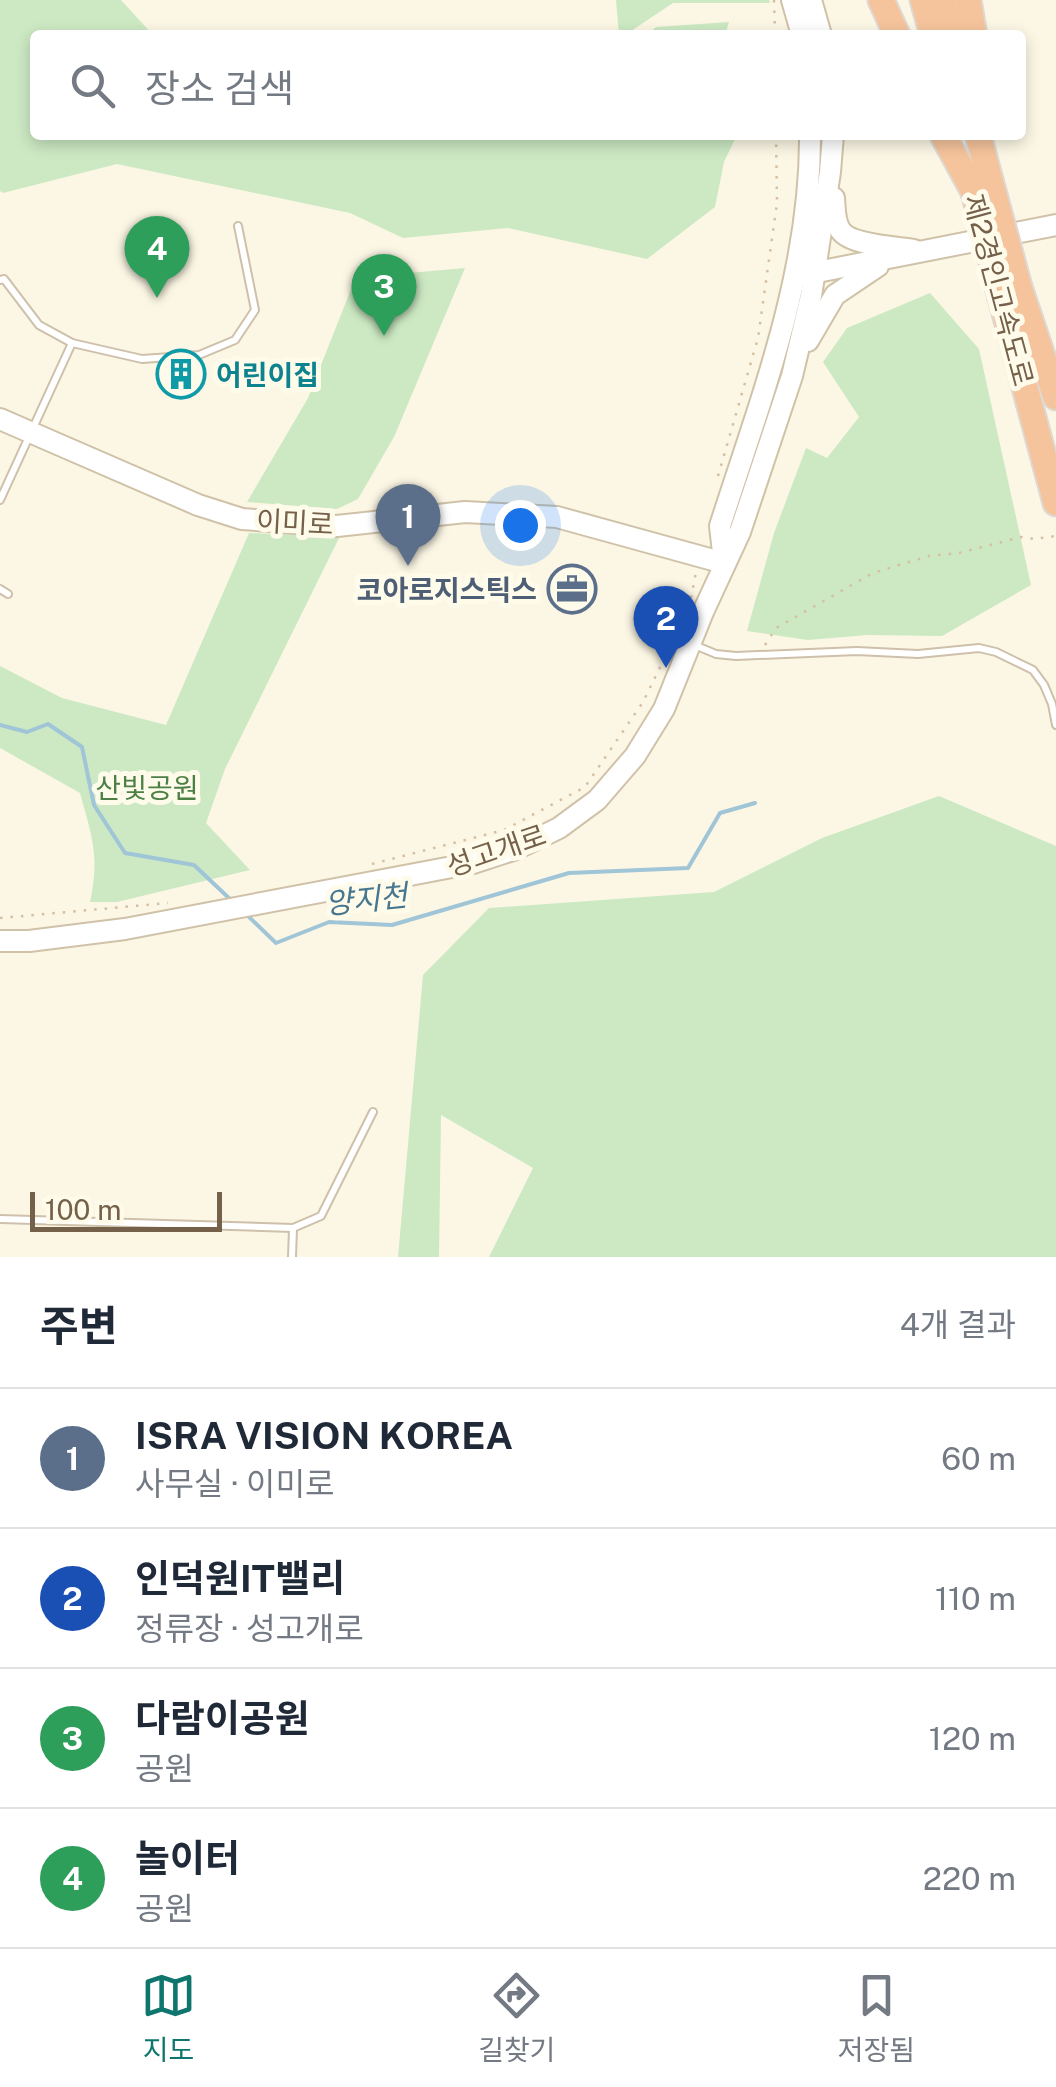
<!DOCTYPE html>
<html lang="ko">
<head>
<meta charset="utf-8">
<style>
  :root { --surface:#fff; --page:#f2f2f3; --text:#1f2937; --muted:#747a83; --line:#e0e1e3; --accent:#0f766e }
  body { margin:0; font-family:"Public Sans","Noto Sans KR",sans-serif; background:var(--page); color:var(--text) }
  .scale { position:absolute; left:30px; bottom:25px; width:192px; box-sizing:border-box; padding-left:10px; border:5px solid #75614a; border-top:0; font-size:28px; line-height:35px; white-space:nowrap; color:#75614a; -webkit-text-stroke:8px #fffbeb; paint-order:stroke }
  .you { position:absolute; left:520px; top:525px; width:35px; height:35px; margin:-25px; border:8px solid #fff; border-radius:50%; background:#1a73e8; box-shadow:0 0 0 15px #1a73e833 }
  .badge { display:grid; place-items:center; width:65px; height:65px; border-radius:50%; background:var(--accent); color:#fff; font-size:32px; font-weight:700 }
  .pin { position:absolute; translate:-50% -82px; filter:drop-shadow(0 2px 5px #0008) }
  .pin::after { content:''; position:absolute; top:52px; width:35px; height:30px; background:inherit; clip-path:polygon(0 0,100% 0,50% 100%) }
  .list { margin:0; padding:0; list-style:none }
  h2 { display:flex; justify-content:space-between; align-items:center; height:130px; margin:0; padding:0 40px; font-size:42px }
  h2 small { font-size:32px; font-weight:400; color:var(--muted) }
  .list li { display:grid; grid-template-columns:65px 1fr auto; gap:30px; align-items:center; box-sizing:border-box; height:140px; padding:0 40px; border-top:2px solid var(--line) }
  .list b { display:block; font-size:38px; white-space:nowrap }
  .list p { margin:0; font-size:32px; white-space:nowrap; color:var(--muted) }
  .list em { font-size:32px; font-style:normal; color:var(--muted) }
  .icon { flex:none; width:55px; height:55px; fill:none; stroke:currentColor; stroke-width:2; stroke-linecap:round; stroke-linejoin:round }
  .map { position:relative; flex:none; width:1056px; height:1257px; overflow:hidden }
  .search { position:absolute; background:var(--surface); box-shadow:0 5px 15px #0003; left:30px; right:30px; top:30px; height:110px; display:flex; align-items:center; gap:25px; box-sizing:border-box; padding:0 35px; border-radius:10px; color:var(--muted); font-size:38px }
  .sheet { height:690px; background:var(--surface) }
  nav { display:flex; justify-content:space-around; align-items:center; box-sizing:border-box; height:140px; border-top:2px solid var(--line); background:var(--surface); font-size:28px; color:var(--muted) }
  nav a { display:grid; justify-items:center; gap:5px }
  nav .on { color:var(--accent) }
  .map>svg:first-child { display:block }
  .green { fill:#cce9c3 }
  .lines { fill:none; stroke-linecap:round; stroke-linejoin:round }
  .stream { stroke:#a0c5d7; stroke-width:4 }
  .lane-casing { stroke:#cec0ab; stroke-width:10 }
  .secondary-casing { stroke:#d0c2a8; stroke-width:24 }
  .highway-casing { stroke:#ded9d4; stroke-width:29 }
  .path { stroke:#d6bfa0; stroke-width:2.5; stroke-dasharray:2.5 8; stroke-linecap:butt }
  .lane { stroke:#fff; stroke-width:6 }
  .secondary { stroke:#fff; stroke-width:20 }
  .highway { stroke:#f5c49c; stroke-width:25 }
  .highway-bridge-casing { stroke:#ded9d4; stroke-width:29; stroke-linecap:butt }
  .highway-bridge { stroke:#f5c49c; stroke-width:25 }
  .labels { text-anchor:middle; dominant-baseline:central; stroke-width:10; stroke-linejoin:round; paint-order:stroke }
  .street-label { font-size:28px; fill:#75614a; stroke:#fffbeb }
  .culture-label { font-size:28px; font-weight:bold; fill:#0d838f; stroke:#fffbeb; text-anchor:start }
  .service-label { font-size:28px; font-weight:bold; fill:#4e5e75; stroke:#fffbeb; text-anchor:end }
  .park-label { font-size:28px; fill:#4c8045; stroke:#fffbeb }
  .water-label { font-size:30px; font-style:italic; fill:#47768f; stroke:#fffbeb }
</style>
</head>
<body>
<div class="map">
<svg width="1056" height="1257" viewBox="0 0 1056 1257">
  <rect width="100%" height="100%" fill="#fcf7e5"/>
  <g class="green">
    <polygon points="0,0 121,0 153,35 35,35 35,135 737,135 724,162 715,207 647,259 508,228 403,238 350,213 117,164 3,193 0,191"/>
    <polygon points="616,0 769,0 770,3 673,3 625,35 619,35"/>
    <polygon points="729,22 725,35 647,35 656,27"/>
    <polygon points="465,268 394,437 358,499 337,509 247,502 308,398 359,269 408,273"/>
    <polygon points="930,293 979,349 1031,585 942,636 867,635 808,640 747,631 774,533 806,448 827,458 859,417 823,362 847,328"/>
    <path d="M249 533 340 536 225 769 206 823 250 870 117 902H90C100 856 92 837 80 793L0 748V666L62 698 166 725Z"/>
    <polygon points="939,796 1056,846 1056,1257 489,1257 533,1168 441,1115 439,1257 398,1257 423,975 489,908 714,892 822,838"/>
  </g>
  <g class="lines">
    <g class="stream">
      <polyline points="0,725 27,732 48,724 82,747 94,805 125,853 194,865 232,901"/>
      <polyline points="247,915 276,943 329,922 392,925 569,873 688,868 720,813 755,803"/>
    </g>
    <g class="lane-casing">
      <g id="lane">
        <polyline points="0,280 4,279 39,325 72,343"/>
        <polyline points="0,500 72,343 142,359 199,355 235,340 255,310 238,226"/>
        <polyline points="0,589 8,594"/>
        <polyline points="692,644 716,654 736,656 857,651 918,654 979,648 996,652 1033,670 1044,685 1052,704 1056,725"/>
        <polyline points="0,1219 293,1228 321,1216 373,1112"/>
        <polyline points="292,1257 293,1228"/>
      </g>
    </g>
    <g class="secondary-casing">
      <g id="secondary">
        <polyline points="792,0 802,35"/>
        <polyline points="811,0 821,35"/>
        <path d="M834 198C835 208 834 222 841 231 851 245 896 247 914 250"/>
        <polyline points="802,275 1056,225"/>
        <polyline points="808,341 835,295 878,266"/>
        <polyline points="0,419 198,505 242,519 337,526 465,512 557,517 724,563"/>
        <path d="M724 561 720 526C761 398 811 271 810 135"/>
        <polyline points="0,941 29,941 125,929 473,863 516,849 559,828 597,800 635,756 664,709 703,612 740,532 792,376 811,296 830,172 833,135"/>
      </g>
    </g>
    <g class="highway-casing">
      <g id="highway">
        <polyline points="881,0 897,35"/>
        <polyline points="923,0 933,35"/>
        <polyline points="942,0 952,35"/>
        <polyline points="968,0 974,35"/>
        <polyline points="943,135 974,192"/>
        <polyline points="978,135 990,180"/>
        <polyline points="1019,287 1056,397"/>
        <polyline points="1001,298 1056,503"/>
      </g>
    </g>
    <g class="path">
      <polyline points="774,0 775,35"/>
      <polyline points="718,476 758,338 777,203 776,135"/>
      <polyline points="691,598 696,572"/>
      <polyline points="765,645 776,628 873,573 929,556 959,553 1021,537 1034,539 1056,536"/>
      <polyline points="372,864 504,830 585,787 643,702 668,651"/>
      <polyline points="0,918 168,903"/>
    </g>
    <use href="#lane" class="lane"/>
    <use href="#secondary" class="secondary"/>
    <use href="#highway" class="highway"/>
    <g class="highway-bridge-casing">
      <g id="highway-bridge">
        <polyline points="990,180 1019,287"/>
        <polyline points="974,192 1001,298"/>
      </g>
    </g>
    <use href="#highway-bridge" class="highway-bridge"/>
  </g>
  <defs>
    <g id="building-ring" transform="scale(2.5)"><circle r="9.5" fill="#fffbeb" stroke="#0f9aa8" stroke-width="1.5"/><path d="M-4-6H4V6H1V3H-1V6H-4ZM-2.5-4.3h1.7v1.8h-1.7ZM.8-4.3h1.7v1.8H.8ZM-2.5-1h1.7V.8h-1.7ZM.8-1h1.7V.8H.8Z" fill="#0f9aa8"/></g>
    <g id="office-ring" transform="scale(2.5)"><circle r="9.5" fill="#fffbeb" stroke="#5c6f8a" stroke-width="1.5"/><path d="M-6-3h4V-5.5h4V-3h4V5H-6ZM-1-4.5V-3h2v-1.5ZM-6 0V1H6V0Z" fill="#5c6f8a"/></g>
  </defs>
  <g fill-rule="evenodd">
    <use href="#building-ring" x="181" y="374"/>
    <use href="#office-ring" x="572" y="589"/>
  </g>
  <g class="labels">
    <g class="street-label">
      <text transform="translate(999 290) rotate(75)">제2경인고속도로</text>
      <text transform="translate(295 522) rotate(3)">이미로</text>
      <text transform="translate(496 850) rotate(-19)">성고개로</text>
    </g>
    <g class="culture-label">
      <text x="216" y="374">어린이집</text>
    </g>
    <g class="service-label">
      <text x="537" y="589">코아로지스틱스</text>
    </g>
    <g class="park-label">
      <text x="147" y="787">산빛공원</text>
    </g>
    <g class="water-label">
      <text transform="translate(366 899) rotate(-6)">양지천</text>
    </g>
  </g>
</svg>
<div class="scale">100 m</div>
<div class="you"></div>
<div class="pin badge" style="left:408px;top:566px;background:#5c6f8a">1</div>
<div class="pin badge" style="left:666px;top:668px;background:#1a4fb4">2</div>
<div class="pin badge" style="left:384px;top:336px;background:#2e9e5b">3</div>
<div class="pin badge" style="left:157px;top:298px;background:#2e9e5b">4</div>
<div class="search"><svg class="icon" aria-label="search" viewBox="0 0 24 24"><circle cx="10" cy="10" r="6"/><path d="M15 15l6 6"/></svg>장소 검색</div>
</div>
<section class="sheet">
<h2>주변<small>4개 결과</small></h2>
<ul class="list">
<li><span class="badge" style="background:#5c6f8a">1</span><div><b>ISRA VISION KOREA</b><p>사무실 · 이미로</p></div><em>60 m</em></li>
<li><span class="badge" style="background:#1a4fb4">2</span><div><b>인덕원IT밸리</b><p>정류장 · 성고개로</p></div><em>110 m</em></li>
<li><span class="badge" style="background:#2e9e5b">3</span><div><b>다람이공원</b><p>공원</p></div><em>120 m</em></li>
<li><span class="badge" style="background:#2e9e5b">4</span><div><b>놀이터</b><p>공원</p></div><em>220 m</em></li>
</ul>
</section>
<nav>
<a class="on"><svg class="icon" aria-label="map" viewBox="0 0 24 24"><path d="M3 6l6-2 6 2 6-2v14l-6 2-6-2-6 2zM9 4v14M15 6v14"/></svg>지도</a>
<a><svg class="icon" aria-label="directions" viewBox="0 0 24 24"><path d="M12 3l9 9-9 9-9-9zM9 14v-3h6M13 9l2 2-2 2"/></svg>길찾기</a>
<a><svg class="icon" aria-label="saved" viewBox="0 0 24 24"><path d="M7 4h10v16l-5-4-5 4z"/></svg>저장됨</a>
</nav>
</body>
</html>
